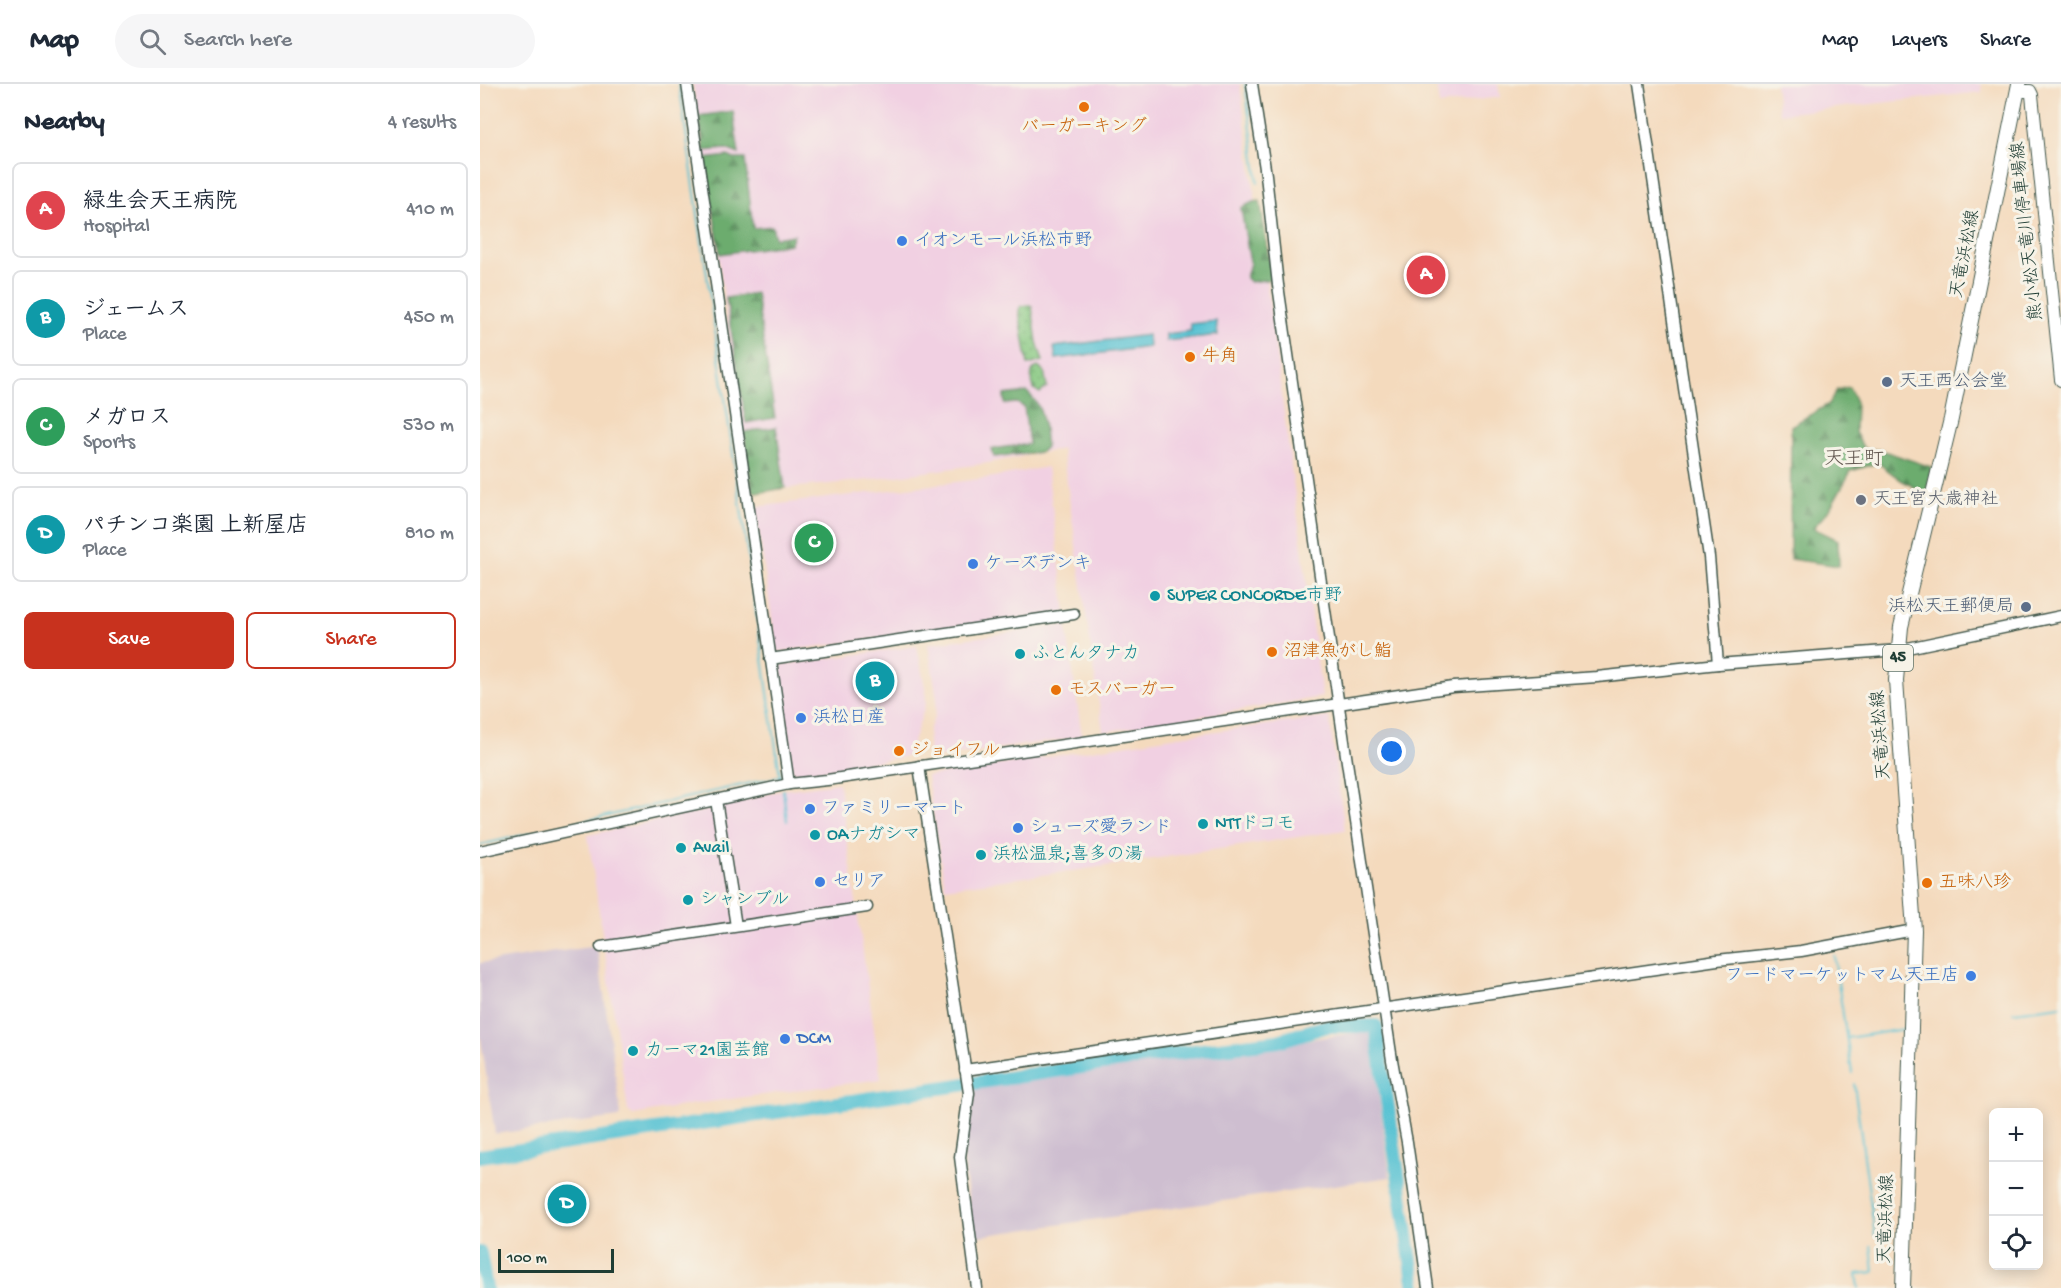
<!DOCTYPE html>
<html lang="en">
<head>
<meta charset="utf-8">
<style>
  :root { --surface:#fff; --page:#f6f6f7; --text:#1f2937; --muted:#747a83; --line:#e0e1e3; --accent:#c8321e }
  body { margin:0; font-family:"Gochi Hand","Klee One",sans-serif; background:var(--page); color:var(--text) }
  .controls { position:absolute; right:18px; bottom:18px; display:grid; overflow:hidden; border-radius:9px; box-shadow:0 3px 15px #0003 }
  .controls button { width:54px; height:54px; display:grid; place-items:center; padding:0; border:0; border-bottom:2px solid var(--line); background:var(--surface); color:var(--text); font:30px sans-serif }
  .scale { position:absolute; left:18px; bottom:15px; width:116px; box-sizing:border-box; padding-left:6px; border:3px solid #1f3d34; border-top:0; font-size:16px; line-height:21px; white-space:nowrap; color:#1f3d34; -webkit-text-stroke:4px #f7f3e8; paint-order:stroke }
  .you { position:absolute; left:912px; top:668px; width:21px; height:21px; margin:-15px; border:4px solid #fff; border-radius:50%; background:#1a73e8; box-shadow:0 0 0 9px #1a73e833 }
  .badge { display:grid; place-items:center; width:39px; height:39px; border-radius:50%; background:var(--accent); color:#fff; font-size:20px; font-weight:700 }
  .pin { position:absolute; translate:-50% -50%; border:3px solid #fff; box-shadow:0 2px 6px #0006 }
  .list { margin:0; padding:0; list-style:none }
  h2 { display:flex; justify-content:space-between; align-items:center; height:78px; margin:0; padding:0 24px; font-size:26px }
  h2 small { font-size:20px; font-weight:400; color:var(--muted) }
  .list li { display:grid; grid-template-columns:39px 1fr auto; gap:18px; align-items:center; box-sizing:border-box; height:96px; margin:0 12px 12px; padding:0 12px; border:2px solid var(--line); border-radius:9px }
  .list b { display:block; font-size:22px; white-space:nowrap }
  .list p { margin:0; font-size:20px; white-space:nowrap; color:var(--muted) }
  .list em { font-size:20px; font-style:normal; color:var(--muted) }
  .actions { display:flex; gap:12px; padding:18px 24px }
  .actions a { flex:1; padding:14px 0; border:2px solid var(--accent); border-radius:9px; text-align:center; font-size:21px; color:var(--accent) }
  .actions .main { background:var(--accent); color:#fff }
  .icon { flex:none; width:33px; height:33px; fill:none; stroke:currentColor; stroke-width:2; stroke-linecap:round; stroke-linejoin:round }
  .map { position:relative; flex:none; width:1581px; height:1204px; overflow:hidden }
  header { display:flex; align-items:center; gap:36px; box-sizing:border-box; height:84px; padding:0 30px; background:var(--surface); border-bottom:2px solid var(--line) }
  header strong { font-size:28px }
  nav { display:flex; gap:33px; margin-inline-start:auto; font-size:21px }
  .search { width:420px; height:54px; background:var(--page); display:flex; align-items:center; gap:15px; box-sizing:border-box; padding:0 21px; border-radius:33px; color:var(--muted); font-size:22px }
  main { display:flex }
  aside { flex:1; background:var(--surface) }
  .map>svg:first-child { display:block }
  .built { fill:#f1d0e2 }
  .industrial { fill:#cebed0 }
  .grass { fill:url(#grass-dots); stroke:#52825a; stroke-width:1.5 }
  .forest { fill:url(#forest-firs); stroke:#467451; stroke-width:1.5 }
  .water { fill:#58c2d3; stroke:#3c8084; stroke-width:1.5 }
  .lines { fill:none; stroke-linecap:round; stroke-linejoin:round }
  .stream { stroke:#58c2d3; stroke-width:2 }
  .river { stroke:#58c2d3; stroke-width:14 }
  .tertiary-casing { stroke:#3f5549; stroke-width:13 }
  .secondary-casing { stroke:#3f5549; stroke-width:14 }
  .primary-casing { stroke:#3f5549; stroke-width:16 }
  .tertiary { stroke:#fff; stroke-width:10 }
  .secondary { stroke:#fff; stroke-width:12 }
  .primary { stroke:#fff; stroke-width:14 }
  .food-dot { fill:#e8710a; stroke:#f7f3e8; stroke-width:2 }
  .shop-dot { fill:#3f7fe0; stroke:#f7f3e8; stroke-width:2 }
  .service-dot { fill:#5c6f8a; stroke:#f7f3e8; stroke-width:2 }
  .worship-dot { fill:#6b7280; stroke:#f7f3e8; stroke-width:2 }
  .culture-dot { fill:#0f9aa8; stroke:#f7f3e8; stroke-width:2 }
  .labels { text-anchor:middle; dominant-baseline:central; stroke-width:6; stroke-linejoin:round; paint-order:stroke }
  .shield { fill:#f7f3e8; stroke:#60746a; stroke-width:1.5 }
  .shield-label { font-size:16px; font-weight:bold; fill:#1f3d34 }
  .food-label { font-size:18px; fill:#c56008; stroke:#f7f3e8; text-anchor:start }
  .street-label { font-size:18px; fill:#1f3d34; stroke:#f7f3e8 }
  .shop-label { font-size:18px; fill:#366cbe; stroke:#f7f3e8; text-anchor:start }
  .service-label { font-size:18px; fill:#4e5e75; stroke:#f7f3e8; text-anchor:start }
  .worship-label { font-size:18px; fill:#5b616d; stroke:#f7f3e8; text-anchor:start }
  .culture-label { font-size:18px; fill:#0d838f; stroke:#f7f3e8; text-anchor:start }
  .neighbourhood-label { font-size:20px; fill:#635851; stroke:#f7f3e8 }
</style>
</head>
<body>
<header>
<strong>Map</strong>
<div class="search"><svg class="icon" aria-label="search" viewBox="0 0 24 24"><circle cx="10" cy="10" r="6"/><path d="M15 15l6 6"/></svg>Search here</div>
<nav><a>Map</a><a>Layers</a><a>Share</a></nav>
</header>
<main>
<aside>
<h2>Nearby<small>4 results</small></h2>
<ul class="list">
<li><span class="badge" style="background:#e0444e">A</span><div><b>緑生会天王病院</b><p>Hospital</p></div><em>410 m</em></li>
<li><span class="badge" style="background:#0f9aa8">B</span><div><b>ジェームス</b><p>Place</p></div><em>450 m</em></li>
<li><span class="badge" style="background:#2e9e5b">C</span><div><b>メガロス</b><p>Sports</p></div><em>530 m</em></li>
<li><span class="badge" style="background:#0f9aa8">D</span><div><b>パチンコ楽園 上新屋店</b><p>Place</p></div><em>810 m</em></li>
</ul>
<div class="actions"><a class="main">Save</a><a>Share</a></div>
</aside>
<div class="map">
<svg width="1581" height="1204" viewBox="0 0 1581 1204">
  <defs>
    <pattern id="grass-dots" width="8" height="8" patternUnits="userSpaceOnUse" patternTransform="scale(1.5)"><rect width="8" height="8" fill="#85c780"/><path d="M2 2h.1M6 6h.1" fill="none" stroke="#6ca36a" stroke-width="1.8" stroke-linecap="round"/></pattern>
    <pattern id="forest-firs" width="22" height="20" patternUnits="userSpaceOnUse" patternTransform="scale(1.5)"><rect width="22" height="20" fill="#6cac6e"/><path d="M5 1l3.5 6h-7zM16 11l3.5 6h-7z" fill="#588d5b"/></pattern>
  </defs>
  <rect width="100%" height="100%" fill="#f7f3e8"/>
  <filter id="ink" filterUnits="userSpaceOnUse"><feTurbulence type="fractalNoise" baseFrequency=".0167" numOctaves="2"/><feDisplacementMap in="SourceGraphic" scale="12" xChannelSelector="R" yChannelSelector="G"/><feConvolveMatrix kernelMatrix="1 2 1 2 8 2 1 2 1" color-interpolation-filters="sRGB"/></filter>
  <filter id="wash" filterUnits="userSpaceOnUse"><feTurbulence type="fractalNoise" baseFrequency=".008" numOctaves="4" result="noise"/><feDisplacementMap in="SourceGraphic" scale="24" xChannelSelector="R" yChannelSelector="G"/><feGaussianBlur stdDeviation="1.35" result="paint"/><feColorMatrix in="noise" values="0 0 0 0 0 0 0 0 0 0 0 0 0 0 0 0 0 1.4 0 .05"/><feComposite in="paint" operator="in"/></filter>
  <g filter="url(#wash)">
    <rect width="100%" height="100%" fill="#f4dabd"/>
    <g class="built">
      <polygon points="213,0 760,0 842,613 623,648 582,365 502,380 389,396 278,407 272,405 256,309 237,160"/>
      <polygon points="956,0 1018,0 1020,13 959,21"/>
      <polygon points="1295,0 1501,0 1502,8 1299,30"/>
      <polygon points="567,383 586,529 297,568 275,423 508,394"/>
      <polygon points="586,541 602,653 450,674 448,657 449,646 455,632 457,614 448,560"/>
      <polygon points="437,562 445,604 446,619 433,658 432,669 428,672 318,691 312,686 300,581"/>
      <polygon points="849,633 865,746 599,786 465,804 447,692 706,651"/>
      <polygon points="359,699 401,995 214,1020 153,1031 148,1027 108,751 238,724 302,706"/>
    </g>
    <g class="industrial">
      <polygon points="117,862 141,1031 139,1033 15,1050 0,949 0,879"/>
      <polygon points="890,947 910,1093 493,1153 483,1070 495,1010 493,1002"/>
    </g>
    <g class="grass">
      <polygon points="550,221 552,223 557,258 563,277 548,281 539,226 541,222"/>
      <path d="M558 283 564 287 567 303 560 309 554 305C552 297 548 287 558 283Z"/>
    </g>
    <g class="forest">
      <polygon points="253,27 259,70 246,65 224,67 219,32"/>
      <polygon points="248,72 254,75 265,75 273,144 292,142 295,154 314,151 310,160 240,170 225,75"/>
      <polygon points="780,117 792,195 770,198 766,194 770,179 761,124 773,118"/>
      <polygon points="276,209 295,334 266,339 246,214"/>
      <polygon points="1369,303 1376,318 1375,348 1384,365 1401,366 1451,383 1447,410 1421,396 1398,379 1371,387 1349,426 1333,444 1358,456 1359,482 1310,475 1311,342 1349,320 1357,306"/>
      <path d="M547 308C565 324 563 341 566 363L561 368 514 373 512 365 548 360 549 359 544 323 537 319 525 320 524 311Z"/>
      <polygon points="296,343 305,404 277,409 272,406 264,348"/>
    </g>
    <g class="water">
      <polygon points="736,237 738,251 686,257 686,250 711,247 710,240"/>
      <polygon points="668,251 669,263 576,275 574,263"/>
    </g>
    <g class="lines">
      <g class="stream">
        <polyline points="199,0 301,698"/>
        <polyline points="765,0 778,98"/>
        <polyline points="303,706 307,737"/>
        <polyline points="0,761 301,692"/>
        <polyline points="1354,872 1372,989"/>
        <polyline points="1533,928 1581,922"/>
        <polyline points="1367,954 1425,945"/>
        <polyline points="1374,1000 1395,1152"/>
        <polyline points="1379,1204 1377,1190 1394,1188 1391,1162"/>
      </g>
      <g class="river">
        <polyline points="0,1072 689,970 798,957 847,942 896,942 935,1204"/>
        <polyline points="0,1169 6,1204"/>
      </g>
    </g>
  </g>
  <g filter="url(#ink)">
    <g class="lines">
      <g class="tertiary-casing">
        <g id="tertiary">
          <polyline points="207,0 309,700"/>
          <polyline points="772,0 786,91 798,201 867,678 912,976 927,1058 948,1204"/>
          <polyline points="1159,0 1229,473 1238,580"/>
          <polyline points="290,575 594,530"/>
          <polyline points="439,682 489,1009 480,1073 497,1204"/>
          <polyline points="236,716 256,842"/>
          <polyline points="0,767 309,700 347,696 973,603 1117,593 1238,580 1418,566 1581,532"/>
          <polyline points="121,863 387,823"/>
          <polyline points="485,986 1237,876 1321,867 1434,846"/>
        </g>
      </g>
      <g class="secondary-casing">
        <polyline id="secondary" points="1537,7 1550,7 1552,11 1581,296"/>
      </g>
      <g class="primary-casing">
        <polyline id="primary" points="1423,1204 1434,846 1416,596 1421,543 1471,335 1539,0"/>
      </g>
      <use href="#tertiary" class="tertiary"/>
      <use href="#secondary" class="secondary"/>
      <use href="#primary" class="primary"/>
    </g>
  </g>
  <g class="food-dot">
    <circle cx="604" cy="23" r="6"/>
    <circle cx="710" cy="273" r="6"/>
    <circle cx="792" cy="568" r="6"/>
    <circle cx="576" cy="606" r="6"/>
    <circle cx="419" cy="667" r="6"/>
    <circle cx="1447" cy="799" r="6"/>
  </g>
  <g class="shop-dot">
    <circle cx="422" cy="157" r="6"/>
    <circle cx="493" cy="480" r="6"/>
    <circle cx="321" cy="634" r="6"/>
    <circle cx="330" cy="725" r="6"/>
    <circle cx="538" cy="744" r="6"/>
    <circle cx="340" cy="798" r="6"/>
    <circle cx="1491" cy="892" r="6"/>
    <circle cx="305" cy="955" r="6"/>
  </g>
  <g class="service-dot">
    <circle cx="1407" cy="298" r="6"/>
    <circle cx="1546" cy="523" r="6"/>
  </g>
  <circle class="worship-dot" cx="1381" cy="416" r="6"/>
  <g class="culture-dot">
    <circle cx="675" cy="512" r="6"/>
    <circle cx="540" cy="570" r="6"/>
    <circle cx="723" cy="740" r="6"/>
    <circle cx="335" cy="751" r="6"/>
    <circle cx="201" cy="764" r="6"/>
    <circle cx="501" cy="771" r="6"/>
    <circle cx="208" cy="816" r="6"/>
    <circle cx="153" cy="967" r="6"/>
  </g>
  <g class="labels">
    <rect class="shield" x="1403" y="561" width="30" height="26" rx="4.5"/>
    <g class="shield-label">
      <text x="1418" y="574">45</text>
    </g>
    <g class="food-label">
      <text x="604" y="43" text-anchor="middle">バーガーキング</text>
      <text x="722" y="273">牛角</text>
      <text x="804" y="568">沼津魚がし鮨</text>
      <text x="588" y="606">モスバーガー</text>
      <text x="431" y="667">ジョイフル</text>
      <text x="1459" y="799">五味八珍</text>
    </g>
    <g class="street-label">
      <text transform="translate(1548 147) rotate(-96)">熊小松天竜川停車場線</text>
      <text transform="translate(1486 170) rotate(-79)">天竜浜松線</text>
      <text transform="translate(1402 651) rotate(-94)">天竜浜松線</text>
      <text transform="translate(1407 1135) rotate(-88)">天竜浜松線</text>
    </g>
    <g class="shop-label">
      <text x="434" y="157">イオンモール浜松市野</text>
      <text x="505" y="480">ケーズデンキ</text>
      <text x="333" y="634">浜松日産</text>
      <text x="342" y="725">ファミリーマート</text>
      <text x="550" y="744">シューズ愛ランド</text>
      <text x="352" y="798">セリア</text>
      <text x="1479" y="892" text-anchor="end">フードマーケットマム天王店</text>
      <text x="317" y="955">DCM</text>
    </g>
    <g class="service-label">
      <text x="1419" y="298">天王西公会堂</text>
      <text x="1534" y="523" text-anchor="end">浜松天王郵便局</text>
    </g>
    <g class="worship-label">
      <text x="1393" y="416">天王宮大歳神社</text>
    </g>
    <g class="culture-label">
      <text x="687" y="512">SUPER CONCORDE市野</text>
      <text x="552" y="570">ふとんタナカ</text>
      <text x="735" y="740">NTTドコモ</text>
      <text x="347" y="751">OAナガシマ</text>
      <text x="213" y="764">Avail</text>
      <text x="513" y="771">浜松温泉;喜多の湯</text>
      <text x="220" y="816">シャンブル</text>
      <text x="165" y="967">カーマ21園芸館</text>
    </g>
    <g class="neighbourhood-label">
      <text x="1374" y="376">天王町</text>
    </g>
  </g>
</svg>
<div class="controls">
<button>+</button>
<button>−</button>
<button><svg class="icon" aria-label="locate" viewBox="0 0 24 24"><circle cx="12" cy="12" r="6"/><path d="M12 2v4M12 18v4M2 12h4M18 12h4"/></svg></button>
</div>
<div class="scale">100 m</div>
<div class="you"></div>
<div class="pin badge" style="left:946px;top:191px;background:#e0444e">A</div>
<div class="pin badge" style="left:395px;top:597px;background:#0f9aa8">B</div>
<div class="pin badge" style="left:334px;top:459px;background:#2e9e5b">C</div>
<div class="pin badge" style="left:87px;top:1120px;background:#0f9aa8">D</div>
</div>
</main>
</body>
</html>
